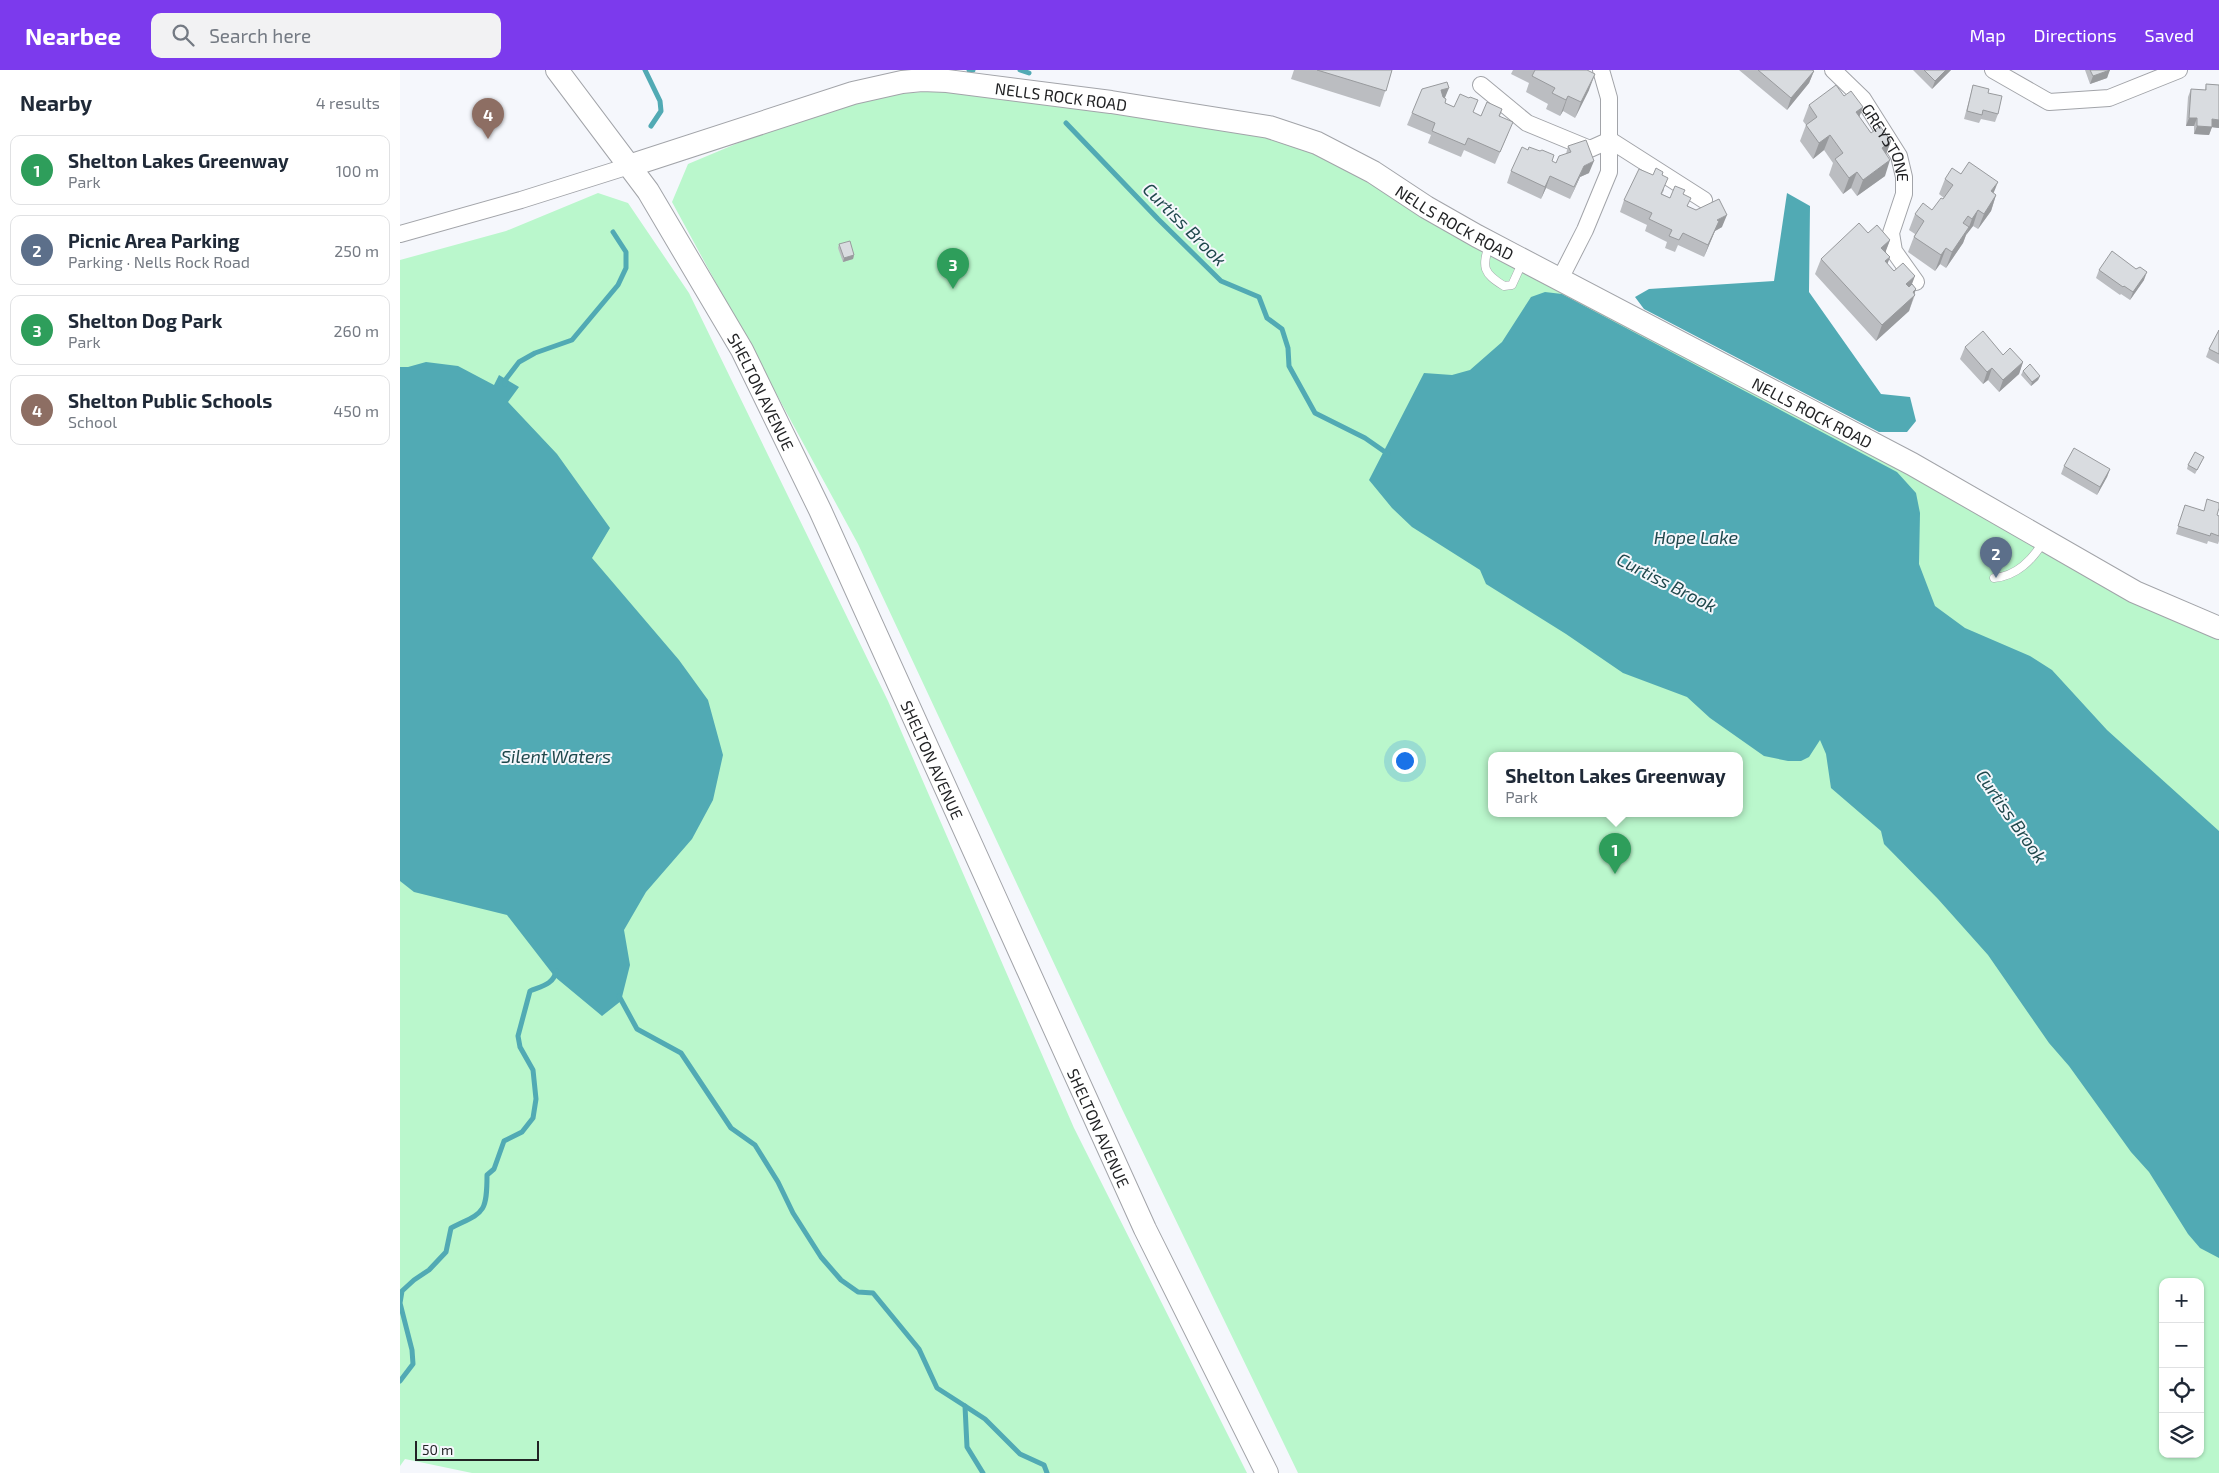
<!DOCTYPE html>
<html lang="en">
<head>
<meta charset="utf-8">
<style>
  :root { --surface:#fff; --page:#f2f2f3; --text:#1f2937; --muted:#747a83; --line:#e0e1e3; --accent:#7c3aed }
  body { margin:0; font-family:"Exo 2",sans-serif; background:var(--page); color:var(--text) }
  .controls { position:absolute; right:15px; bottom:15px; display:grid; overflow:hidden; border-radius:10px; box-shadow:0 1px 4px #0004 }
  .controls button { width:45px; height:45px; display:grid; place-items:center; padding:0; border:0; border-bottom:1px solid var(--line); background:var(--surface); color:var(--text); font:25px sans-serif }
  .scale { position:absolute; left:15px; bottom:12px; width:124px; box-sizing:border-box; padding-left:5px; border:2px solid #222325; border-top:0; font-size:14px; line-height:18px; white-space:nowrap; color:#222325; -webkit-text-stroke:4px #f5f7fc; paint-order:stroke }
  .you { position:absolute; left:1004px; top:690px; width:18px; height:18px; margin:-12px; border:4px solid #fff; border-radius:50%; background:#1a73e8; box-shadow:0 0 0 8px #1a73e833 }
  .badge { display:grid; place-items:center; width:32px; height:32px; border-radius:50%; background:var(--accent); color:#fff; font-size:16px; font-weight:700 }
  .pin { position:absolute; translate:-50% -41px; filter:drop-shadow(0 1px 2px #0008) }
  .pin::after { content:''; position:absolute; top:26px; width:18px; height:15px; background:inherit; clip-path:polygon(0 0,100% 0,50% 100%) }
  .popup { position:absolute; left:1088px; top:682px; width:255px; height:65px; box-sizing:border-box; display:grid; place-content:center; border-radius:10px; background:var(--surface); filter:drop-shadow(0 1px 4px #0005); font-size:16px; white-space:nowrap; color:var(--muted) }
  .popup b { font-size:19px; color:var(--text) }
  .popup::after { content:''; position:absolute; left:50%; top:100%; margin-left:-10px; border:10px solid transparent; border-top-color:var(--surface) }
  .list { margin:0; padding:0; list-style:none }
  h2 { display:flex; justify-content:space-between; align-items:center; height:65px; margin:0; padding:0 20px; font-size:21px }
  h2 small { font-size:16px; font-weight:400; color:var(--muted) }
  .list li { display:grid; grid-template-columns:32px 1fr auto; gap:15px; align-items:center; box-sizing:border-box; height:70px; margin:0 10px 10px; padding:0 10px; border:1px solid var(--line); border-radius:10px }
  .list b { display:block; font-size:19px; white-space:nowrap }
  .list p { margin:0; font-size:16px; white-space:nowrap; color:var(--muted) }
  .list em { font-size:16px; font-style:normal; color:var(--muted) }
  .icon { flex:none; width:28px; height:28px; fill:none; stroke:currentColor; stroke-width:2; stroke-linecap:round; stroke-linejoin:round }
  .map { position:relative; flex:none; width:1819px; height:1403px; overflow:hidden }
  header { display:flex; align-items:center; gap:30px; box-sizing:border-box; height:70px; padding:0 25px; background:var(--accent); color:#fff }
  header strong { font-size:24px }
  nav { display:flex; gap:28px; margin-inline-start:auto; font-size:18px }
  .search { width:350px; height:45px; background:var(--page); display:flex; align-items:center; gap:12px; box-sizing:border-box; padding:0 18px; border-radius:10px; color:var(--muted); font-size:19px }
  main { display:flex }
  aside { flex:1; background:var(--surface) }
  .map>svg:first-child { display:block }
  .green { fill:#baf7cc; fill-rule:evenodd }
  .water { fill:#51aab4 }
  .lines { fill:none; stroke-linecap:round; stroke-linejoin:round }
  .stream { stroke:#51aab4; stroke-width:5 }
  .service-casing { stroke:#a2a4a9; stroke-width:9 }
  .minor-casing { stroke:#a2a4a9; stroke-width:18 }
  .secondary-casing { stroke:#a2a4a9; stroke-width:24 }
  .service { stroke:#fff; stroke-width:8 }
  .minor { stroke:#fff; stroke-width:16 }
  .secondary { stroke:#fff; stroke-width:22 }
  .wall { fill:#bbbdc1 }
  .shaded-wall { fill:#989a9d }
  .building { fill:#d9dce0; stroke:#989a9d }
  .labels { text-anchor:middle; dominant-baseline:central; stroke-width:4; stroke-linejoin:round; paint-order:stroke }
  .street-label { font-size:16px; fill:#222325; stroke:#f5f7fc }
  .water-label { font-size:18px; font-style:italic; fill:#1f484c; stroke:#f5f7fc }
</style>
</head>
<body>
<header>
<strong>Nearbee</strong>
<div class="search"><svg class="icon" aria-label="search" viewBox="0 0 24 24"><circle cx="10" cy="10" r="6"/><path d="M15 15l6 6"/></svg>Search here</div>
<nav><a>Map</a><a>Directions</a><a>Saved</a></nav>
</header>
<main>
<aside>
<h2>Nearby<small>4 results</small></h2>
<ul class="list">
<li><span class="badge" style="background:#2e9e5b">1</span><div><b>Shelton Lakes Greenway</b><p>Park</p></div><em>100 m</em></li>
<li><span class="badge" style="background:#5c6f8a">2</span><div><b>Picnic Area Parking</b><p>Parking · Nells Rock Road</p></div><em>250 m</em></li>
<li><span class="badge" style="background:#2e9e5b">3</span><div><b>Shelton Dog Park</b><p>Park</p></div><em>260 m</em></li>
<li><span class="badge" style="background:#8d6e63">4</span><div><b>Shelton Public Schools</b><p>School</p></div><em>450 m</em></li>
</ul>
</aside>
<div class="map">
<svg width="1819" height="1403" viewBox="0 0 1819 1403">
  <rect width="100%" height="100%" fill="#f5f7fc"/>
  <g class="green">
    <path d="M537 21 734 44 871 68 913 81 1006 134 1084 183 1186 232 1819 566V1403H898L723 1041 458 474 272 132 288 94 350 68 449 36 493 24ZM1091 685H1339V743H1091ZM1763 1212H1800V1384H1763Z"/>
    <polygon points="198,123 228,133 289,223 488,631 674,1058 847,1403 72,1403 5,1389 0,1396 0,190 106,161"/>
  </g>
  <g class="water">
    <polygon points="1387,123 1410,136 1409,222 1481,324 1510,327 1516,351 1507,362 1479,362 1244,239 1235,227 1249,219 1374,211"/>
    <polygon points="1145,222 1162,224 1497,402 1516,423 1520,443 1519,494 1535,536 1565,558 1630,586 1652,600 1707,660 1819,761 1819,1188 1800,1178 1788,1164 1749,1102 1731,1082 1669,996 1649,973 1588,885 1538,829 1484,774 1481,761 1431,718 1426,684 1420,670 1409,687 1401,691 1388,691 1364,686 1310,648 1287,627 1223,603 1166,564 1086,514 1080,500 1012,457 992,438 969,410 1024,303 1052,305 1070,300 1102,272 1131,227"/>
    <polygon points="26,292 58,296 94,315 99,305 119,317 108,332 157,384 210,458 192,488 279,590 308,630 323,685 313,730 292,769 246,822 224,860 230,895 221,931 202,946 155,907 107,845 14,822 0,811 0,297 8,297"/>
  </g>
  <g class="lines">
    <g class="stream">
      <polyline points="245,0 260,31 261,41 251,56"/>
      <polyline points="569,0 573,0"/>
      <polyline points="620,0 629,3"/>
      <polyline points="666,53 758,149 821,211 859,227 867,248 882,259 888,278 889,296 915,343 965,368 988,384"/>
      <polyline points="105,314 106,309 119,292 135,283 172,270 218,215 226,198 226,182 213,162"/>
      <polyline points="219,926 237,959 281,983 331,1058 355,1075 378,1112 393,1143 421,1187 441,1210 458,1222 473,1223 519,1279 537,1318 565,1336 567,1377 583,1403"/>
      <path d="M0 1311 13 1294 12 1280 0 1233 2 1221 14 1210 29 1200 46 1182 51 1158C83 1142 87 1145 87 1105L94 1099 104 1071 122 1062 133 1048 136 1029 133 1000 120 977 118 966 130 921C142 916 154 914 156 901"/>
      <polyline points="565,1336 585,1349 620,1384 644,1395 647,1403"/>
    </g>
    <g class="service-casing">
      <g id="service">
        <path d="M1089 174C1082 198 1083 203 1104 216L1112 215 1123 191"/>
        <path d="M1594 508C1617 506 1632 490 1644 471"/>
      </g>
    </g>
    <g class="minor-casing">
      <g id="minor">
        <path id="s1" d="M1433 0 1463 29 1499 86 1504 107V124L1491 163 1494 181 1516 212"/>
        <polyline points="1593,0 1649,32 1709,28 1779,0"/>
        <polyline points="1081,15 1127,53 1190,79 1210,70 1304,130"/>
        <polyline points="0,164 121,130 229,96"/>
        <polyline points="1160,209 1185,160 1209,102 1209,28 1201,0"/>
      </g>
    </g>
    <g class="secondary-casing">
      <g id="secondary">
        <path id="s2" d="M157 0 248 121 342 280 420 440 745 1159 867 1403"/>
        <path id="s3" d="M229 96 453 23 502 12 522 10 547 11 711 32 869 57 917 73 973 102 1026 137 1077 166 1512 394 1735 522 1819 558"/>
      </g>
    </g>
    <use href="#service" class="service"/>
    <use href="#minor" class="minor"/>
    <use href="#secondary" class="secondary"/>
  </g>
  <g class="wall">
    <polygon points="894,0 992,0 980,37 891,9"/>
    <polygon points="1113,0 1187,0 1189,20 1175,48 1163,41 1160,46 1146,39 1148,34 1126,22 1129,13 1111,4"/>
    <polygon points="1339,0 1412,0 1414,1 1409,13 1387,40"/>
    <polygon points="1513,0 1551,0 1532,19"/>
    <polygon points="1685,0 1709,0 1707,8 1690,14"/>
    <polygon points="1806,14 1819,15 1819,58 1812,57 1809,65 1794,64 1794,56 1786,56 1788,27 1791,19 1805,20"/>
    <polygon points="1573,15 1588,23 1598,44 1595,52 1581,49 1579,53 1564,49 1571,23"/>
    <polygon points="1444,26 1463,37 1459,47 1471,63 1491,71 1486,84 1485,106 1457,126 1451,118 1443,124 1429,105 1433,93 1424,80 1413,89 1400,71 1406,55 1403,51 1409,35"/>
    <polygon points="1045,28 1045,33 1054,37 1074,43 1081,46 1102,39 1100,46 1108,64 1095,94 1064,80 1061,87 1028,73 1031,65 1007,55 1012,43"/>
    <polygon points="1168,76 1189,103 1180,107 1170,129 1146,118 1141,129 1107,113 1111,101 1152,92 1156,93 1166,84"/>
    <polygon points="1561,104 1596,125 1591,141 1578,159 1573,156 1566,165 1563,173 1546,198 1540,194 1535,201 1508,182 1515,164 1509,160 1515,144 1532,140 1544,128 1539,124 1545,109"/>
    <polygon points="1253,105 1262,105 1264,120 1262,124 1270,128 1284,124 1288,136 1322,157 1315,161 1304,187 1278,175 1275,182 1265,178 1267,172 1245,161 1247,155 1220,142 1224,130"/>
    <polygon points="1468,163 1490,170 1485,182 1490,187 1487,194 1494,201 1512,215 1515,225 1509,241 1476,271 1415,204 1421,189"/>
    <polygon points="439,174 454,185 453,189 443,192 438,178"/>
    <polygon points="1699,200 1744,210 1730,230 1721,224 1720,225 1696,208"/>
    <polygon points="1819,260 1819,294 1806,287 1809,279"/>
    <polygon points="1565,277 1603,285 1623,292 1619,304 1599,322 1588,310 1583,314 1560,289"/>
    <polygon points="1623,301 1640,306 1638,310 1631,316 1621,305"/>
    <polygon points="1802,391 1795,404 1787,399 1788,395"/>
    <polygon points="1664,396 1710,399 1707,407 1697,425 1661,404"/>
    <polygon points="1785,435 1819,446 1819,471 1818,474 1808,471 1807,474 1776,464"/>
  </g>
  <g class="shaded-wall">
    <polygon points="1546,0 1551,0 1532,19 1535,11"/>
    <polygon points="1710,0 1707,8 1690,14 1693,6"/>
    <polygon points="1414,1 1409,13 1387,40 1391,28"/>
    <polygon points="1195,4 1189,20 1175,48 1181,32"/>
    <polygon points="1049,18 1044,30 1037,32 1041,20"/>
    <polygon points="1168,26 1163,41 1160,46 1166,30"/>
    <polygon points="1463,37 1457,53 1456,42"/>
    <polygon points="1789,48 1797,48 1794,56 1786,56"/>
    <polygon points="1812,49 1819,50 1819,58 1810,57"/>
    <polygon points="1797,56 1812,57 1809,65 1794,64"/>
    <polygon points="1430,65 1424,80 1413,89 1419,73"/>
    <polygon points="1491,71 1485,87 1482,78"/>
    <polygon points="1490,90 1485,106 1457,126 1463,110"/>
    <polygon points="1194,91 1189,103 1180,107 1170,129 1184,96"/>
    <polygon points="1457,102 1451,118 1443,124 1449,108"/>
    <polygon points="1150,106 1146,118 1141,129 1145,117"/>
    <polygon points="1598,112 1592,127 1591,121"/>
    <polygon points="1596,125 1591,141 1578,159 1584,144"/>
    <polygon points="1578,140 1573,156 1566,165 1572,149"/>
    <polygon points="1327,145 1322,157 1315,161 1304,187 1317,150"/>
    <polygon points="1569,157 1563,173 1546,198 1552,182"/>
    <polygon points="1490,170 1484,186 1481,178"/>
    <polygon points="1546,178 1540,194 1535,201 1541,185"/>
    <polygon points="454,185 453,189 443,192 444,188"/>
    <polygon points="1490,187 1484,203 1485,191"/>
    <polygon points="1747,202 1744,210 1730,230 1733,222"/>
    <polygon points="1515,206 1509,222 1506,214"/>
    <polygon points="1516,219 1509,241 1476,271 1482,255"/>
    <polygon points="1623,292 1619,304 1599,322 1603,310"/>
    <polygon points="1592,298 1588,310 1583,314 1587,302"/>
    <polygon points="1640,306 1638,310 1631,316 1632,312"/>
    <polygon points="1710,399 1707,407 1697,425 1700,417"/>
  </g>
  <g class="building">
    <polygon points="917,0 992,0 986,21"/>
    <polygon points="1135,0 1187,0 1195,4 1181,32 1168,26 1166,30 1152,23 1155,18 1132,6"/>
    <polygon points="1358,0 1412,0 1414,1 1391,28"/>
    <polygon points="1524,0 1546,0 1535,11"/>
    <polygon points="1690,0 1710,0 1693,6"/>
    <polygon points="1047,12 1049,18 1041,20 1043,27 1046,29 1045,33 1054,37 1060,24 1069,28 1070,27 1078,30 1073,42 1081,46 1087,32 1102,39 1099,46 1113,52 1100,82 1068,68 1065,75 1032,61 1035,53 1012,43 1022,19"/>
    <polygon points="1806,14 1819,15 1819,50 1812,49 1812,57 1797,56 1797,48 1789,48 1791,19 1806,20"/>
    <polygon points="1436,15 1444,26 1451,21 1463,37 1456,42 1471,63 1480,56 1491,71 1482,78 1490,90 1463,110 1457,102 1449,108 1435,89 1443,83 1430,65 1419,73 1406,55 1417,47 1409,35"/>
    <polygon points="1573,15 1589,19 1588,23 1602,26 1598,44 1583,40 1582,45 1567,41"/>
    <polygon points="1186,70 1194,91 1184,96 1174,117 1150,106 1145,117 1111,101 1122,77 1128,80 1129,77 1140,81 1142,80 1154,85 1152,91 1156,93 1159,86 1171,82 1168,76"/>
    <polygon points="1569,92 1598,112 1591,121 1596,125 1584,144 1578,140 1572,149 1568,146 1563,153 1569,157 1552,182 1546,178 1541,185 1514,167 1524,151 1515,144 1523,133 1532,140 1541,128 1543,129 1553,115 1545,109 1552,98 1561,104"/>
    <polygon points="1256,98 1263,102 1262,105 1268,108 1261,124 1270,128 1275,116 1285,120 1283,124 1291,128 1287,136 1296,140 1319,129 1327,145 1317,150 1319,151 1308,175 1283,163 1279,170 1269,166 1272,160 1249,149 1252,143 1224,130 1239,99 1253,105"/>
    <polygon points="1459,153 1468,163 1477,155 1490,170 1481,178 1490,187 1485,191 1494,201 1503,193 1515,206 1506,214 1509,217 1512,214 1516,219 1513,222 1515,225 1482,255 1421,189"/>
    <polygon points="450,171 454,185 444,188 439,174"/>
    <polygon points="1712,181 1736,199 1740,197 1747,202 1733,222 1724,216 1723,217 1699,200"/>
    <polygon points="1819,260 1819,284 1809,279"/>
    <polygon points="1583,261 1603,285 1610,278 1623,292 1603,310 1592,298 1587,302 1565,277"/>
    <polygon points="1630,294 1640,306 1632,312 1623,301"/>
    <polygon points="1674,378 1710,399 1700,417 1664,396"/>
    <polygon points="1795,382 1804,387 1797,400 1788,395"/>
    <polygon points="1807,429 1819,433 1819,438 1817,445 1819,446 1819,466 1811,463 1810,466 1778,456 1785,435 1804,441"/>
  </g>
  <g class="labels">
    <g class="street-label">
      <text stroke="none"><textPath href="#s3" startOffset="446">NELLS ROCK ROAD</textPath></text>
      <text stroke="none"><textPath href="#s1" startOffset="92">GREYSTONE</textPath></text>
      <text stroke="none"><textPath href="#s3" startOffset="866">NELLS ROCK ROAD</textPath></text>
      <text stroke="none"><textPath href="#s2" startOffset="382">SHELTON AVENUE</textPath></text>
      <text stroke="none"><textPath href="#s3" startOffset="1271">NELLS ROCK ROAD</textPath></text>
      <text stroke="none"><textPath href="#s2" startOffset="788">SHELTON AVENUE</textPath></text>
      <text stroke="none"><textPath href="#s2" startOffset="1192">SHELTON AVENUE</textPath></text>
    </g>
    <g class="water-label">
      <text transform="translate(785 154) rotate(45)">Curtiss Brook</text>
      <text x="1296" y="467">Hope Lake</text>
      <text transform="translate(1267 512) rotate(27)">Curtiss Brook</text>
      <text x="156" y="686">Silent Waters</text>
      <text transform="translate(1612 746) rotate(55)">Curtiss Brook</text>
    </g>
  </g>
</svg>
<div class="controls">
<button>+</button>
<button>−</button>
<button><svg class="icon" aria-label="locate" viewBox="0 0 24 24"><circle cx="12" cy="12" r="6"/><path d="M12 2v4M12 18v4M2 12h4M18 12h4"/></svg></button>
<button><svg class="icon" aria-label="layers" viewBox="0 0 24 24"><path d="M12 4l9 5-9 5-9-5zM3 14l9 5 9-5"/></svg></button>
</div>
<div class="scale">50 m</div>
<div class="you"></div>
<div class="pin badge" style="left:1215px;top:804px;background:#2e9e5b">1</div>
<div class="popup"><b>Shelton Lakes Greenway</b>Park</div>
<div class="pin badge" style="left:1596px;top:508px;background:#5c6f8a">2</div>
<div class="pin badge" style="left:553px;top:219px;background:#2e9e5b">3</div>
<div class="pin badge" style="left:88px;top:69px;background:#8d6e63">4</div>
</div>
</main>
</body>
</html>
